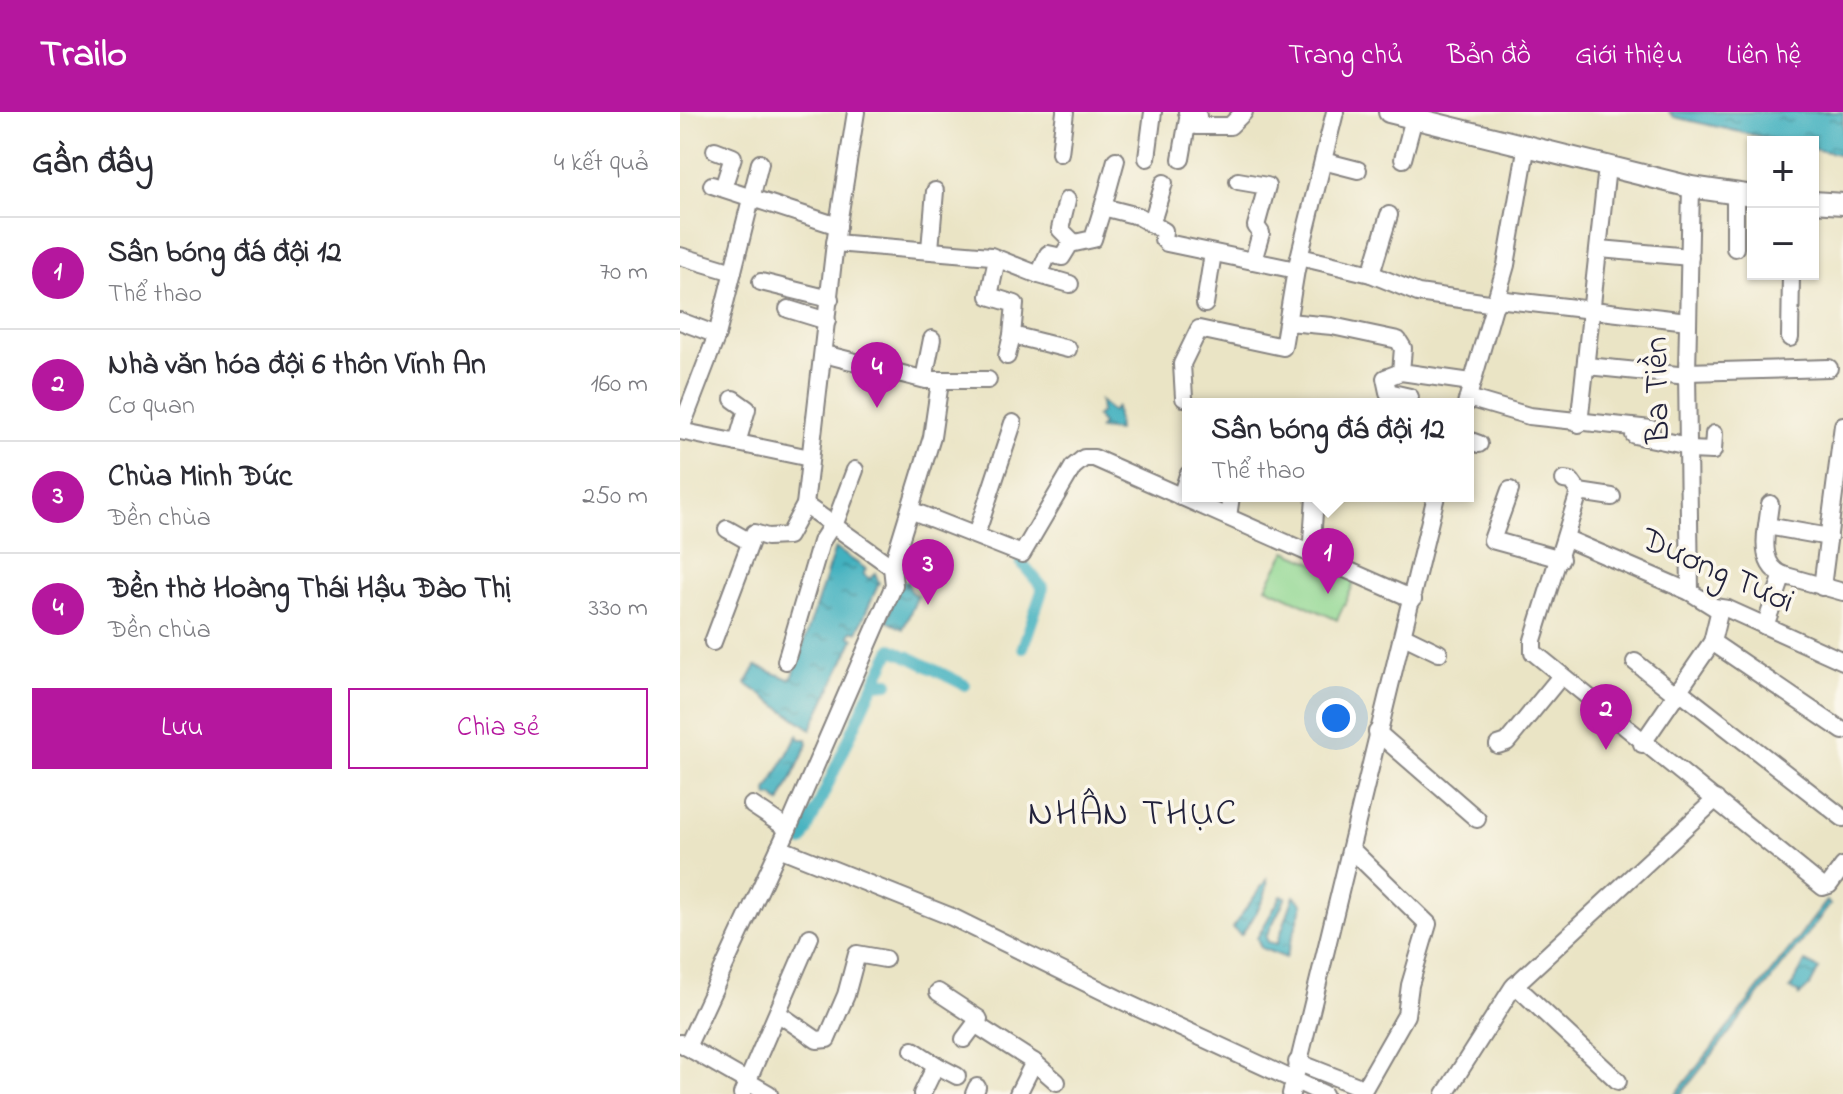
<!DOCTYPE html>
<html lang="vi">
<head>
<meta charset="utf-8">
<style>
  :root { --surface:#fff; --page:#f2f2f3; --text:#2b2b33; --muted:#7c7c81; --line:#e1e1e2; --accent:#b5179e }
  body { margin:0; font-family:"Indie Flower",sans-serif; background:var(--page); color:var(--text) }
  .controls { position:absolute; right:24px; top:24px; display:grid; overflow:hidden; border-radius:0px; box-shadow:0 2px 6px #0004 }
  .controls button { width:72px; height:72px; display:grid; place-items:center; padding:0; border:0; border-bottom:2px solid var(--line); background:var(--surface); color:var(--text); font:40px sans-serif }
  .you { position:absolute; left:656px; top:606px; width:28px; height:28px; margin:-20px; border:6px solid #fff; border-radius:50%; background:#1a73e8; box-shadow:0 0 0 12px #1a73e833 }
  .badge { display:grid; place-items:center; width:52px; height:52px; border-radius:50%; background:var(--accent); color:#fff; font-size:26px; font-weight:700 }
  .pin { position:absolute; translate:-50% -66px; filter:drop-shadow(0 2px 4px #0008) }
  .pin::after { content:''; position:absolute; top:42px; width:28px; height:24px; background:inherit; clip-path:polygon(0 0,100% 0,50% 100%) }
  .popup { position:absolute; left:502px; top:286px; width:292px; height:104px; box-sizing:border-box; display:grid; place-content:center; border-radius:0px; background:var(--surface); filter:drop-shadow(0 2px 6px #0005); font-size:26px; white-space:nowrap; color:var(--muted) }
  .popup b { font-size:30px; color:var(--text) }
  .popup::after { content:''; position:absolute; left:50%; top:100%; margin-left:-16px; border:16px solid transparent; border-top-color:var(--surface) }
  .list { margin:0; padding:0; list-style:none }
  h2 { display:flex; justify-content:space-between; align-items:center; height:104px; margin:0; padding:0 32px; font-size:34px }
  h2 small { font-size:26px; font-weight:400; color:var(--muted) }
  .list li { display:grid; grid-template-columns:52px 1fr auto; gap:24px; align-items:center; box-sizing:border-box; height:112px; padding:0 32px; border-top:2px solid var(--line) }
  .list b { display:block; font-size:30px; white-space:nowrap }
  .list p { margin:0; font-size:26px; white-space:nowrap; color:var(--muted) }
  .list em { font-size:26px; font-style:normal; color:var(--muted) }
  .actions { display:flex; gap:16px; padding:24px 32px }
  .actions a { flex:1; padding:18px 0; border:2px solid var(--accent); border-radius:0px; text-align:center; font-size:28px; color:var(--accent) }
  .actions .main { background:var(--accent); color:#fff }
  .map { position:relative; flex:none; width:1163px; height:982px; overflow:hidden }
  header { display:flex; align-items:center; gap:48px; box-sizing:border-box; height:112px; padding:0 40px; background:var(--accent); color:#fff }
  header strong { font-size:38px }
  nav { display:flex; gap:44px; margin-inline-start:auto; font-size:28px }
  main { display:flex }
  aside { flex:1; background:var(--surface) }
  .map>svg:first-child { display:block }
  .pitch { fill:#90d791; stroke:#597c66; stroke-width:2 }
  .water { fill:url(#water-ripples); stroke:#326a7d; stroke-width:2 }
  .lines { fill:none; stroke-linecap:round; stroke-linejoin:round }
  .canal { stroke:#43b1bf; stroke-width:12 }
  .minor-casing { stroke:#868380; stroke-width:20 }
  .major-casing { stroke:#868380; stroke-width:24 }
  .minor { stroke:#fff; stroke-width:16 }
  .major { stroke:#fff; stroke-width:20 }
  .labels { text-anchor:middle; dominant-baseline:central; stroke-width:7; stroke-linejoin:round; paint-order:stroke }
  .street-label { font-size:34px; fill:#22223b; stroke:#fbf7ec }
  .quarter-label { font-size:38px; letter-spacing:2px; fill:#22223b; stroke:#fbf7ec }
</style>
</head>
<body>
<header>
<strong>Trailo</strong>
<nav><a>Trang chủ</a><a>Bản đồ</a><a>Giới thiệu</a><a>Liên hệ</a></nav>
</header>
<main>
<aside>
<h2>Gần đây<small>4 kết quả</small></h2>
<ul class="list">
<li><span class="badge">1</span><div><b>Sân bóng đá đội 12</b><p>Thể thao</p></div><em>70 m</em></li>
<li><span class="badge">2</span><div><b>Nhà văn hóa đội 6 thôn Vĩnh An</b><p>Cơ quan</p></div><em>160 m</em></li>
<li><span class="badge">3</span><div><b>Chùa Minh Đức</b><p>Đền chùa</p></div><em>250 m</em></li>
<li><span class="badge">4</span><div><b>Đền thờ Hoàng Thái Hậu Đào Thị</b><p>Đền chùa</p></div><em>330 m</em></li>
</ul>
<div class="actions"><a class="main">Lưu</a><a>Chia sẻ</a></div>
</aside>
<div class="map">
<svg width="1163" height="982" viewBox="0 0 1163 982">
  <defs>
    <pattern id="water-ripples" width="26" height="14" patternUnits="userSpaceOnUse" patternTransform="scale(2)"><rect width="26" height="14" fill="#43b1bf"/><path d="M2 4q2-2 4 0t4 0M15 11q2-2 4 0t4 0" fill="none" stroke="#38909c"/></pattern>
  </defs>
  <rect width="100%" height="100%" fill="#fbf7ec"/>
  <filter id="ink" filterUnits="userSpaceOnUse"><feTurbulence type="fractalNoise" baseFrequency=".0125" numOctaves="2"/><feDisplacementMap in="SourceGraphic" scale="16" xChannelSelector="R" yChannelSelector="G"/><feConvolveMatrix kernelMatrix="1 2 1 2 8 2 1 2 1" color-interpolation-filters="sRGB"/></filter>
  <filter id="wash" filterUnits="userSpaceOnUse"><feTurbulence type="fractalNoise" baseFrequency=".006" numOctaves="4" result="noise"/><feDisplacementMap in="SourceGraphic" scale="32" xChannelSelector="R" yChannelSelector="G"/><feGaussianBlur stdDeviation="1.8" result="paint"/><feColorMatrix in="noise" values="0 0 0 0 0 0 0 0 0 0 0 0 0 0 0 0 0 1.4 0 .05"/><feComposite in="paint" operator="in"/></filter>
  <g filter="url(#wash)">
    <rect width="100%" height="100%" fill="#eae4c5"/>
    <polygon class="pitch" points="606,439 675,469 657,508 586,475"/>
    <g class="water">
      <polygon points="989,0 1163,0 1163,43 1133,37 1133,30 1104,30 994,5"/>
      <polygon points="420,289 432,300 436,295 438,319 419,317 422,312 416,304 421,300"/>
      <polygon points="155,436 186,457 183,462 190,467 195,461 199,471 177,520 172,518 169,524 174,527 131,617 66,572 76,554 109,567 113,564"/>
      <polygon points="220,467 226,470 225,476 228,470 231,480 238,484 223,517 207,509"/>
      <polygon points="118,623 120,627 127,627 128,632 100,691 93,684 88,685 87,679"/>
      <path d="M587 767C590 781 572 809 561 823L552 816Z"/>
      <polygon points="601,784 606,785 586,825 588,830 597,832 614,784 623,792 606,846 581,836 577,826"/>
      <polygon points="1147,789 1150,793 1001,982 996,982"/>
      <polygon points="1125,850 1139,857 1130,874 1118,885 1120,881 1110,877"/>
    </g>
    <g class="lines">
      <g class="canal">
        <polyline points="341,450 363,476 343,535"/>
        <polyline points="227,544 285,573"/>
        <polyline points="194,572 212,537 222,542"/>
        <polyline points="122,729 194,572 208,571"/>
      </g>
    </g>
  </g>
  <g filter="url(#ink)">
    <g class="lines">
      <g class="minor-casing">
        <g id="minor">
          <polyline points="507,0 518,4 516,14 550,14 564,0"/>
          <polyline points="35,38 53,45 43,76"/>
          <polyline points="380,41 385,0"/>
          <polyline points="467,46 473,0"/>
          <polyline points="501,47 509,1"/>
          <polyline points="723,47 734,6"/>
          <polyline points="643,49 678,58"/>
          <polyline points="80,51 37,223 0,319 130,346"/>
          <polyline points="558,69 587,74 576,114 581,121 573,149"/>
          <polyline points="32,73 158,114"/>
          <polyline points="1055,83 1055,136"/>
          <polyline points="387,88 380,117 393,130"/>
          <polyline points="423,95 436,48"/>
          <polyline points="472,110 484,71"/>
          <polyline points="155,131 311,144 359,163 368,142 382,145 390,132 413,127 423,95 458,104 484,119 483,127 487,131 616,158"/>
          <polyline points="250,137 255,79"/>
          <polyline points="920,137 1010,145"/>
          <polyline points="0,144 53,160"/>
          <polyline points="620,145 691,162 738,181 816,192"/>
          <polyline points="317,147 309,184 335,192 332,223 388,237"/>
          <polyline points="691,162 709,103"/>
          <polyline points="359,163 390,172"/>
          <polyline points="81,170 150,187"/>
          <polyline points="817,187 1008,209"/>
          <polyline points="525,192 533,141"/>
          <polyline points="108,197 147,209"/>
          <polyline points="0,209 37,223"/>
          <polyline points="608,210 652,214 718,228 723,236 721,260 791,270"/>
          <polyline points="1110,226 1111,162"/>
          <polyline points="144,242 246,268 308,268"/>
          <polyline points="327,244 332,223"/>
          <polyline points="907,254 1008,264"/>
          <polyline points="721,260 705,266 708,280 730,285"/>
          <polyline points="1007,260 1149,256"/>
          <polyline points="244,267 252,227"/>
          <polyline points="504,286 502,252 519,217 603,235 616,158 655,0"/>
          <polyline points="788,286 849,304 971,317"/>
          <polyline points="53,287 67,297 57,331"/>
          <polyline points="786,292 826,153 847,32"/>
          <polyline points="899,312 927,55"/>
          <polyline points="954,323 1009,334"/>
          <polyline points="788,328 799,332"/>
          <polyline points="1009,338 1033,339 1034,322"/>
          <polyline points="884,368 891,369 899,380"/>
          <polyline points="830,378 812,428 881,447"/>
          <polyline points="501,385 508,363"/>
          <polyline points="932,385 899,380 853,528 853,540 1143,775 1149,773 1163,754"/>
          <polyline points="125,393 212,455"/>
          <polyline points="230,398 342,442 393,355 404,346 414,346 733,487"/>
          <polyline points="548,405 551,384"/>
          <polyline points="154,414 175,358"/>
          <polyline points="1087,414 1090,392"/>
          <polyline points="47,417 70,430"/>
          <polyline points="296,423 333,311"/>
          <polyline points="887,427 1010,480 1034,495 1048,497 1163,549"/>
          <polyline points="631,445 635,385"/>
          <path d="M1103 463C1083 455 1084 432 1087 414L1149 425"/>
          <polyline points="1142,475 1163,313"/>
          <polyline points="1010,480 1007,260 1011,75"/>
          <polyline points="1085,514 1103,463 1163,480"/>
          <polyline points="724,524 759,541"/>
          <polyline points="33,530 74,421 87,425 108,424 125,393 155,131 176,0"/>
          <polyline points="1032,530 1163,619"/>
          <polyline points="106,549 141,430 152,413"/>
          <polyline points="955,550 998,584"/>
          <polyline points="1001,580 1163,706"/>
          <polyline points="697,620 797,707"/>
          <polyline points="962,632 1032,530 1040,497"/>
          <polyline points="818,633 827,630 881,564"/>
          <polyline points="72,693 108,717"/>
          <polyline points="99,736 272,805 449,892 644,982"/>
          <polyline points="671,737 748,812 730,873 726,903 681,982"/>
          <polyline points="835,873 938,969"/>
          <polyline points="258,880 299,907 284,927"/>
          <polyline points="99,902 137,928 147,927 166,883 177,842 205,847"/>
          <polyline points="295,912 354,950"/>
          <polyline points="0,931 89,982"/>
          <polyline points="7,935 108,717 214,473 212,455 252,325 260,270"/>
          <polyline points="233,938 256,953 242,982"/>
          <polyline points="617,950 683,976"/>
          <polyline points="256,953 277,964"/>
          <polyline points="62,982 130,825"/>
          <polyline points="294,982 297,975"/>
          <polyline points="338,982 354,950 377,970"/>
          <polyline points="611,982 756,384"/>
          <polyline points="765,982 833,875 1036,687"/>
        </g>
      </g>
      <g class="major-casing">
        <g id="major">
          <polyline points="709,0 1011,75 1073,84"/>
          <polyline points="1133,90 1163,92"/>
        </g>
      </g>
      <use href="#minor" class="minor"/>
      <use href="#major" class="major"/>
    </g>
  </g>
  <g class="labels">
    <g class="street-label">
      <text transform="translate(979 278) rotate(-91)">Ba Tiền</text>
      <text transform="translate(1037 460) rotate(24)">Dương Tươi</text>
    </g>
    <g class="quarter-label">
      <text x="453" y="703">NHÂN THỤC</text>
    </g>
  </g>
</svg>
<div class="controls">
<button>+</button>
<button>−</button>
</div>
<div class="you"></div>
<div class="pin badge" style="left:648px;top:482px">1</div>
<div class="popup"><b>Sân bóng đá đội 12</b>Thể thao</div>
<div class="pin badge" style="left:926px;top:638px">2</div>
<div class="pin badge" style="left:248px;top:493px">3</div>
<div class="pin badge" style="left:197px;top:296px">4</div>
</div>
</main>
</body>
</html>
